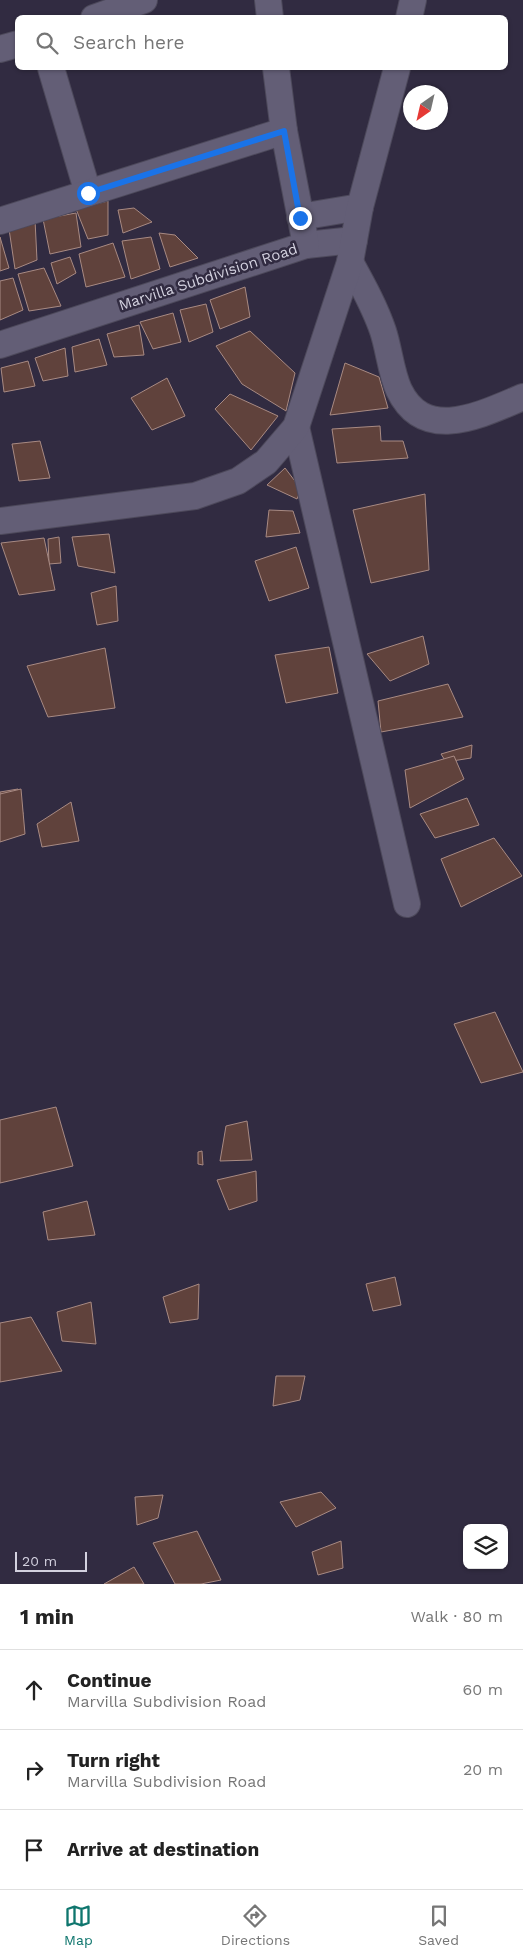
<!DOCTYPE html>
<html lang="en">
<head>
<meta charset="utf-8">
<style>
  :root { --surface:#fff; --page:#f6f6f6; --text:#222; --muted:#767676; --line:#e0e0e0; --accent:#0f766e }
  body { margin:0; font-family:"Work Sans",sans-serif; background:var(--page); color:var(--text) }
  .controls { position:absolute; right:15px; bottom:15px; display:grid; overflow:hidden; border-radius:8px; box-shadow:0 1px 4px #0004 }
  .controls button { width:45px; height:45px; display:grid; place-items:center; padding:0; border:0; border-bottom:1px solid var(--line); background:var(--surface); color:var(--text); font:25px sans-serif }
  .compass { position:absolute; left:403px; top:85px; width:45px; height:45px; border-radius:50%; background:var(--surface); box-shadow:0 1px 4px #0004; rotate:214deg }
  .scale { position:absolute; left:15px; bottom:12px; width:72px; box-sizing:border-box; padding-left:5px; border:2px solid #d3d1df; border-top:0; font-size:14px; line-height:18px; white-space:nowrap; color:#d3d1df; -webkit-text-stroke:4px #312b41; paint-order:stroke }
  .stop { position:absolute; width:15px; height:15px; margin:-11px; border:4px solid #1a73e8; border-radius:50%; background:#fff }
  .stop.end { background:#1a73e8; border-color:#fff; box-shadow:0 1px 5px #0008 }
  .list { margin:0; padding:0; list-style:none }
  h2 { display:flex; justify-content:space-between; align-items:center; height:65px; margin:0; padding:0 20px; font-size:21px }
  h2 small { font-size:16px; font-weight:400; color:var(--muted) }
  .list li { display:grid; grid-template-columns:32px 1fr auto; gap:15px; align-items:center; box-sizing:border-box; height:80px; padding:0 20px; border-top:1px solid var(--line) }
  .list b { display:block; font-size:19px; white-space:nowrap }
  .list p { margin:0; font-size:16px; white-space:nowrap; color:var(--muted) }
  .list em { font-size:16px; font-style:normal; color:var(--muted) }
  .icon { flex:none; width:28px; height:28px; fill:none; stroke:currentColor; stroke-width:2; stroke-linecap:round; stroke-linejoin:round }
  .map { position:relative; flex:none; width:523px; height:1584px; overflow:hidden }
  .search { position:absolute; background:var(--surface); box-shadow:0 1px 4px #0004; left:15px; right:15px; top:15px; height:55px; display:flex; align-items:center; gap:12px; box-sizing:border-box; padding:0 18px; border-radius:8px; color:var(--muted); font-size:19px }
  .sheet { height:305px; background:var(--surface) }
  nav { display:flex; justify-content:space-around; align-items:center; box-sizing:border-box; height:70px; border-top:1px solid var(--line); background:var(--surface); font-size:14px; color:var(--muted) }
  nav a { display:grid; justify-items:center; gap:2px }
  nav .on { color:var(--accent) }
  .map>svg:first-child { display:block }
  .building { fill:#60423c; stroke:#a88a83 }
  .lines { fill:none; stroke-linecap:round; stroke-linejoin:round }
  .minor-casing { stroke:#4d495b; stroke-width:28 }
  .minor { stroke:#635e76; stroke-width:26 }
  .route { stroke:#1a73e8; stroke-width:6 }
  .labels { text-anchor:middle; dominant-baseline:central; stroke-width:5; stroke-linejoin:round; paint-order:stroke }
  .street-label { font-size:15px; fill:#d3d1df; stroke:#312b41 }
</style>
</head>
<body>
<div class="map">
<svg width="523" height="1584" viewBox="0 0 523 1584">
  <rect width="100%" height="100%" fill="#312b41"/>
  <g class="building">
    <polygon points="108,201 108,235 88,239 76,209"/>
    <polygon points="134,208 152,222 123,233 118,210"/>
    <polygon points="76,213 81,247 50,254 43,219"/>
    <polygon points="35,220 37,260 15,269 9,229"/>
    <polygon points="159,233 175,235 198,258 170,267"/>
    <polygon points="0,237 9,268 0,271"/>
    <polygon points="151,237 160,269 131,279 122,241"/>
    <polygon points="113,243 125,277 86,287 79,254"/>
    <polygon points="70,257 76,273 57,284 51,263"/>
    <polygon points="44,268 61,306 29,311 18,274"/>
    <polygon points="13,278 23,310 0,320 0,281"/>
    <polygon points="245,287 250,317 220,329 210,300"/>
    <polygon points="206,304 213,332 189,342 180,310"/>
    <polygon points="173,313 181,342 153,349 140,322"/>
    <polygon points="139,325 144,355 114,357 107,334"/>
    <polygon points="250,331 295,373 286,411 242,384 216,346"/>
    <polygon points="99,339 107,365 75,372 72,347"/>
    <polygon points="65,348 68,376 43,381 35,358"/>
    <polygon points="28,361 35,386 4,392 1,368"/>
    <polygon points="345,363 379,377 388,408 330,415"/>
    <polygon points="167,378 185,416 152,430 131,398"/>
    <polygon points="230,394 278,416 251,450 215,409"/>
    <polygon points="380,426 381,441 403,441 408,458 337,463 332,429"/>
    <polygon points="40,441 50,478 19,481 12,444"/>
    <polygon points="285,468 301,489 297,499 267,485"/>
    <polygon points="425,494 429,570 371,583 353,510"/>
    <polygon points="269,510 293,511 300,533 266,537"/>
    <polygon points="109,534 115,573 78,566 72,537"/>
    <polygon points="59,537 61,563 49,564 48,539"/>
    <polygon points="44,538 55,590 19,595 1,543"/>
    <polygon points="296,547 309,588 269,601 255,561"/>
    <polygon points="116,586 118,621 97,625 91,593"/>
    <polygon points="423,636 429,664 390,681 367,654"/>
    <polygon points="329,647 338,693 286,703 275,655"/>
    <polygon points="105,648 115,708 48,717 27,666"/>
    <polygon points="448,684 463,717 381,732 378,701"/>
    <polygon points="472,745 471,758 446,762 441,754"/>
    <polygon points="454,756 464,779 410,808 405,770"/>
    <polygon points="18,789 23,814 9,817 12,822 1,824 5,827 0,828 0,792"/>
    <polygon points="21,789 25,834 0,842 0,794"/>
    <polygon points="467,798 479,825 435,838 420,814"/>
    <polygon points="71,802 79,841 42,847 37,824"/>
    <polygon points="494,838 522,876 461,907 441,859"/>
    <polygon points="495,1012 523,1072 481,1083 454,1024"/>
    <polygon points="56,1107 73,1166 0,1183 0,1120"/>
    <polygon points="247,1121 252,1160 220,1161 226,1126"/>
    <polygon points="202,1151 203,1165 198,1164 198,1152"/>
    <polygon points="256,1171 257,1201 229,1210 217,1180"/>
    <polygon points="87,1201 95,1235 48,1240 43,1212"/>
    <polygon points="395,1277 401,1305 373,1311 366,1284"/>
    <polygon points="199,1284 198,1319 170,1323 163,1297"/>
    <polygon points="91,1302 96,1344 62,1341 57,1312"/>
    <polygon points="31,1317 62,1371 0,1382 0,1323"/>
    <polygon points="276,1376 305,1376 300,1400 273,1406"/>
    <polygon points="321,1492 336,1508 296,1527 280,1502"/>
    <polygon points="163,1495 158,1518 137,1525 135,1497"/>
    <polygon points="197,1531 221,1580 201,1584 175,1584 153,1543"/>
    <polygon points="341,1541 343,1568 318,1575 312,1552"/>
    <polygon points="134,1567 144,1584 104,1584"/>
  </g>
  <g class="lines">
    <g class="minor-casing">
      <g id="minor">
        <polyline points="268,0 270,18"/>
        <polyline points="94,18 144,0"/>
        <polyline points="409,18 413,0"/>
        <polyline points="0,49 18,44"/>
        <polyline points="51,68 88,193"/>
        <polyline points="300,217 360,207"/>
        <polyline points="0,221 284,131"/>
        <polyline points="306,245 354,240"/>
        <path d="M350 262C362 284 375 307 383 331 389 349 391 373 399 390 425 444 482 414 523 397"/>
        <polyline points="0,345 306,245 284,131 276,68"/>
        <polyline points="296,427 407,904"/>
        <polyline points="0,521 195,496 238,481 266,462 296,427 350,262 360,207 397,68"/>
      </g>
    </g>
    <use href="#minor" class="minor"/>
  </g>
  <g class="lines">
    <polyline class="route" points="88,193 284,131 300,218"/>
  </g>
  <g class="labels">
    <g class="street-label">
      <text transform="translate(208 277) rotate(-18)">Marvilla Subdivision Road</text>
    </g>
  </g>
</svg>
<div class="controls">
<button><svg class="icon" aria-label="layers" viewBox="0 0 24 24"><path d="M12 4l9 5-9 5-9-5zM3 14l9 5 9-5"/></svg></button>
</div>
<svg class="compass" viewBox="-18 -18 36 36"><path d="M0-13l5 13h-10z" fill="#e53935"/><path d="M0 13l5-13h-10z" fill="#767676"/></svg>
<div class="scale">20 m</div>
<div class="stop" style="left:88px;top:193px"></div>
<div class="stop end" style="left:300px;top:218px"></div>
<div class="search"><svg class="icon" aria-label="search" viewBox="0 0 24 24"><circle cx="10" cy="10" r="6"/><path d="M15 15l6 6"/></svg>Search here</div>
</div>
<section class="sheet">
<h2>1 min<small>Walk · 80 m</small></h2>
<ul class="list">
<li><svg class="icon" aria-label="ahead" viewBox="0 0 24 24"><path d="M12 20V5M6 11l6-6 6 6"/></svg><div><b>Continue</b><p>Marvilla Subdivision Road</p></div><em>60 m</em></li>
<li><svg class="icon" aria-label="right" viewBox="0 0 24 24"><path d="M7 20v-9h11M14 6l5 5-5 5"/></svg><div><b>Turn right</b><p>Marvilla Subdivision Road</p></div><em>20 m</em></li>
<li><svg class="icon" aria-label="arrive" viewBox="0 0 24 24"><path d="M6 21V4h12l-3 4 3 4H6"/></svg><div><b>Arrive at destination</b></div></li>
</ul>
</section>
<nav>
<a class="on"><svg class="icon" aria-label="map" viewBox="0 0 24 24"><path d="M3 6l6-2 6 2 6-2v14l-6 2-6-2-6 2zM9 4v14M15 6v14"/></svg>Map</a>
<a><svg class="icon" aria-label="directions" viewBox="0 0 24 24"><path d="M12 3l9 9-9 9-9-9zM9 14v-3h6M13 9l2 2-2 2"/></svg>Directions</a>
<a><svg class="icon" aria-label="saved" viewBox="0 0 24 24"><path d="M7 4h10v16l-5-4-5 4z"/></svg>Saved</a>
</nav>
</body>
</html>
